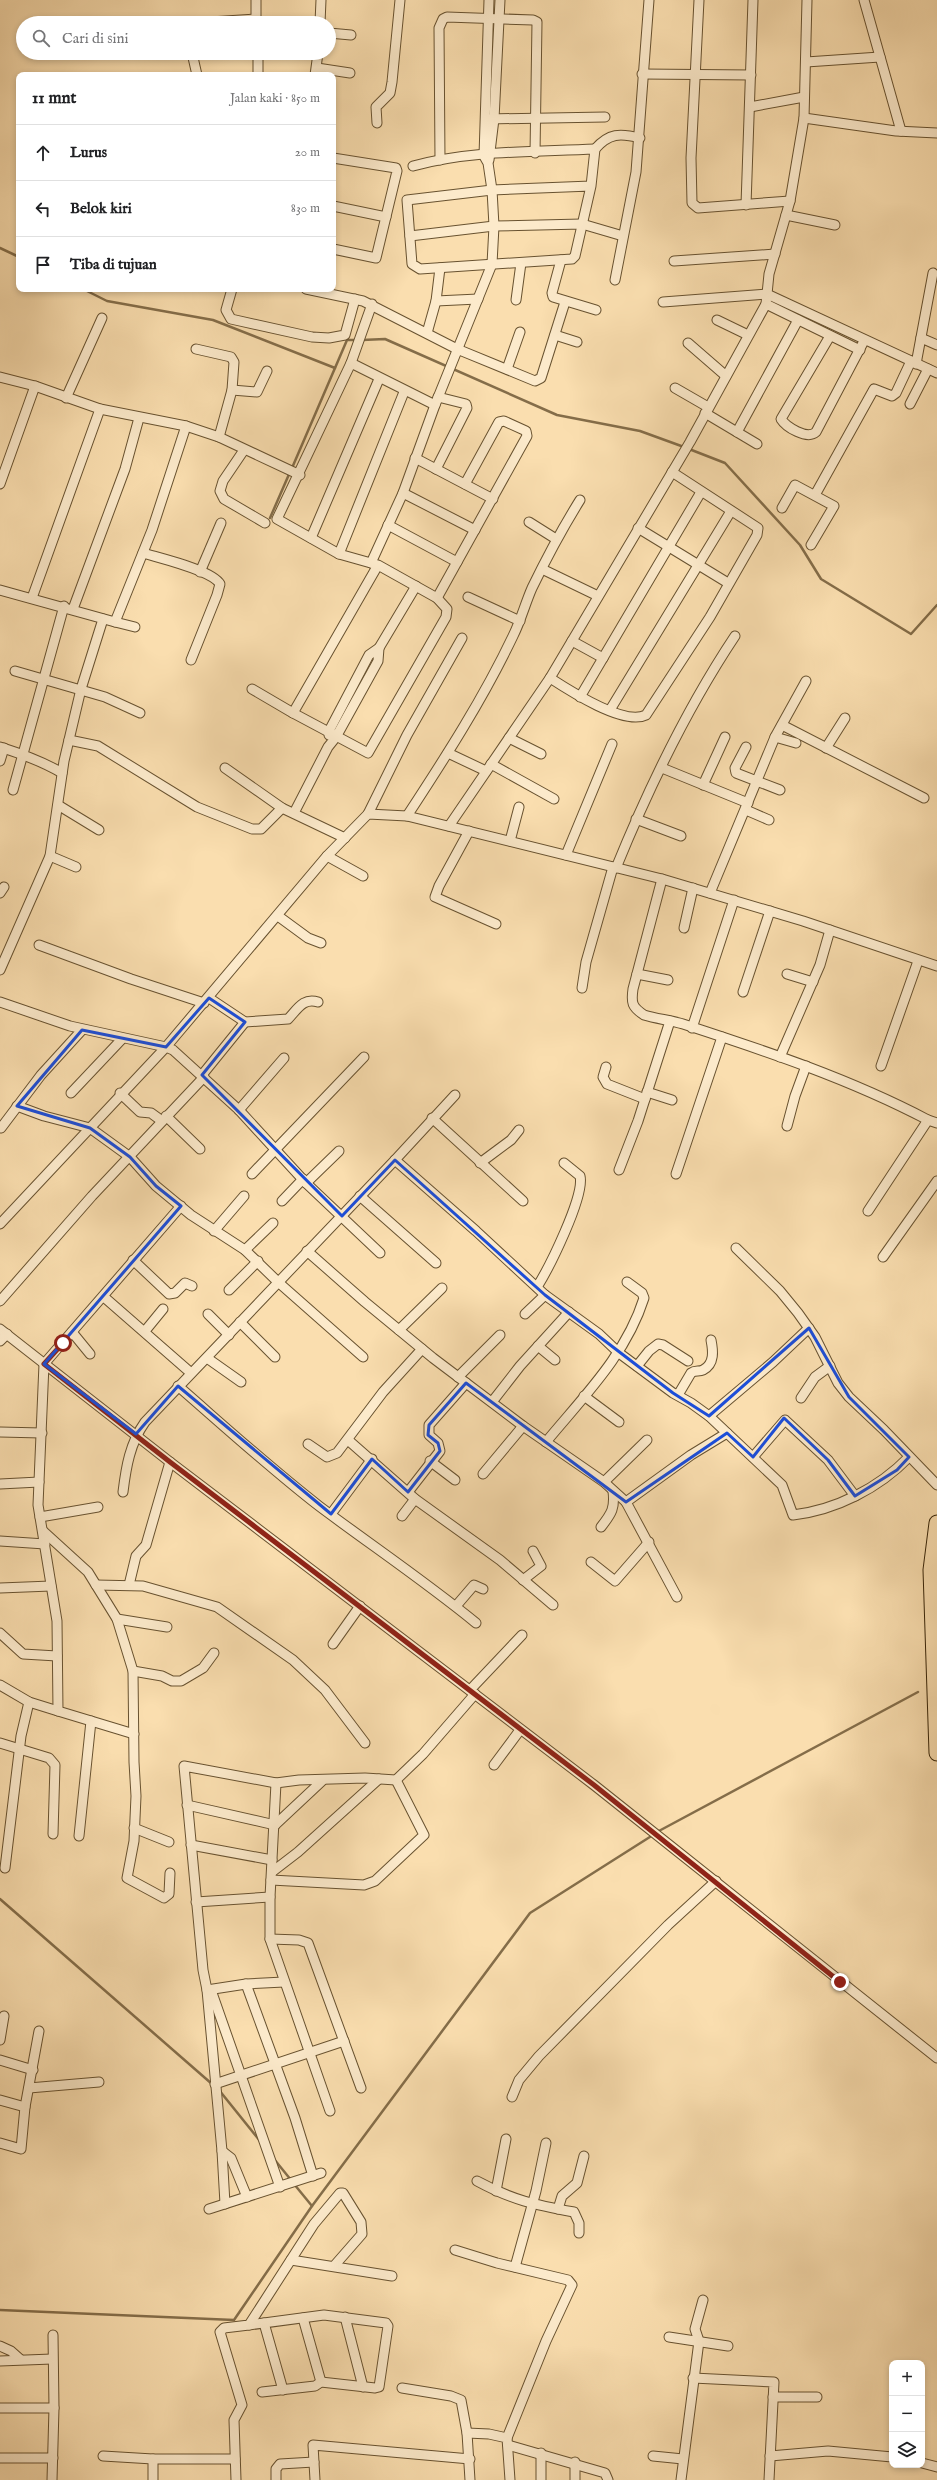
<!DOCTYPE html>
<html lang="id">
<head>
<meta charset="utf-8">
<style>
  :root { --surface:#fff; --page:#f6f6f6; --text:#202124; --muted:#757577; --line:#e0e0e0 }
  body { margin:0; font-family:"IM FELL English",serif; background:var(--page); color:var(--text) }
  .controls { position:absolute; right:12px; bottom:12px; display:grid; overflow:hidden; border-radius:8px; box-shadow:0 2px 6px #0003 }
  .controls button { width:36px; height:36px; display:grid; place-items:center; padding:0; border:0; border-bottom:1px solid var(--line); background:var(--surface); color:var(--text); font:20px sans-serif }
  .stop { position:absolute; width:12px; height:12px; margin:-9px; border:3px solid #8f2418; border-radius:50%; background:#fff }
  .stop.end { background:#8f2418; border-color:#fff; box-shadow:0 1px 4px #0008 }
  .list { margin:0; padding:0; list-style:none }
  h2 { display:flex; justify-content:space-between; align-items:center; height:52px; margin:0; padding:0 16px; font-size:17px }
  h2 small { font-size:13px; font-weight:400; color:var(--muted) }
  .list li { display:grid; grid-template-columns:26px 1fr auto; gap:12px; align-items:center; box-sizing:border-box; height:56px; padding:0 16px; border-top:1px solid var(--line) }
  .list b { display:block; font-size:15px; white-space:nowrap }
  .list em { font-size:13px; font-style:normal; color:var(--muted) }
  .icon { flex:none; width:22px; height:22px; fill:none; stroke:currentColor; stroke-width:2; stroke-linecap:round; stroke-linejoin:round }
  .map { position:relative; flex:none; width:937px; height:2480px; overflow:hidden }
  .search { position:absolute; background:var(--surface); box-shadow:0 2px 6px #0003; left:16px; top:16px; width:320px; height:44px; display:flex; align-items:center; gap:10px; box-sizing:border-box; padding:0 14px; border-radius:22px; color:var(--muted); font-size:15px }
  .panel { position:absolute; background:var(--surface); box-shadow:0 2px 6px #0003; left:16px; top:72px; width:320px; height:220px; border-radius:8px }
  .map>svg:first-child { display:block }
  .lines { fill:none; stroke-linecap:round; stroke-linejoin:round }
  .stream { stroke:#846d49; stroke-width:2.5 }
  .street-casing { stroke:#685230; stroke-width:11 }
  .primary-casing { stroke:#372306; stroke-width:17 }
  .street { stroke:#fceacb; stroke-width:9 }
  .primary { stroke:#fadeaf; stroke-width:15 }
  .route { stroke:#8f2418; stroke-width:5 }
  .marked { fill:none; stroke:#1d4ed8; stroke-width:3; stroke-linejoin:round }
</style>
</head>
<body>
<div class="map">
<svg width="937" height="2480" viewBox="0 0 937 2480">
  <rect width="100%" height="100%" fill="#fadeaf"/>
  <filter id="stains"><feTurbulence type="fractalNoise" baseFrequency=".005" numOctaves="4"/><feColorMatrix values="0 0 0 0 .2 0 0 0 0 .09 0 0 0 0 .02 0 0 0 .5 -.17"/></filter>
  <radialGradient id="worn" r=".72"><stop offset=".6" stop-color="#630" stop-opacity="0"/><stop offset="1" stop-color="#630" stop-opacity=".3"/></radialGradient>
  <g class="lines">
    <g class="stream">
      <polyline points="0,248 19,257"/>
      <polyline points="83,289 107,301 213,320 335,368 347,340 357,340"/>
      <polyline points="362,340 385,339 557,415 640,431 684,447"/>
      <polyline points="689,449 725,463 800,545 821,579 911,634 937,605"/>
      <polyline points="292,468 335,368"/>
      <polyline points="270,518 290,472"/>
      <polyline points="657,1832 918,1692"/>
      <polyline points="0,1899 212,2084"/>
      <polyline points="219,2090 260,2141"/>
      <polyline points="274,2159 291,2180"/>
      <polyline points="294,2184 312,2206"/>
      <polyline points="0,2310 234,2320 312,2206 530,1913 653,1835"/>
    </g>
    <g class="street-casing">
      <g id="street">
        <polyline points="256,0 256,23"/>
        <polyline points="699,0 691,158 692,203 698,208 790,201"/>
        <polyline points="864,0 901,131"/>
        <polyline points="195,23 256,19"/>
        <polyline points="320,23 321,0"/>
        <polyline points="329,33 351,35"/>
        <polyline points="192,53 197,75"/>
        <polyline points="258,53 258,75"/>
        <polyline points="806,62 880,57"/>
        <polyline points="317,68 350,73"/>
        <polyline points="642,74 751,75"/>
        <polyline points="315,75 318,53"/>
        <polyline points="750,107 804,97"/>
        <polyline points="804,118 896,131 937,133"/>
        <polyline points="488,119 605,117"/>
        <polyline points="377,123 376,107 390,93 392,82 400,0"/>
        <path d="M595 149C609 133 620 133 640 138"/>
        <polyline points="333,158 396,168 397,171 376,258 333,249"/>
        <polyline points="440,160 439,28 443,19 447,17 533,20 537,22 535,153"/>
        <polyline points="489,160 494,119 500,0"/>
        <path d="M413 166C471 150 535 152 595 149L591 186 575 256 572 259 420 269 412 264 407 200 492 190 591 186"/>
        <polyline points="746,205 753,0"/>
        <polyline points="333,206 386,217"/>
        <polyline points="786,215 835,225"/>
        <polyline points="410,236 494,226 582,224 623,236"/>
        <polyline points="561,260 552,293 553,297 596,310"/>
        <polyline points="674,261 775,254"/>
        <polyline points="615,280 636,172 649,0"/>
        <polyline points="232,289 226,310 231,319 312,337 329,338 345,335 355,299"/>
        <polyline points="306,289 363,301 457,349 535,381 541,378 565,302"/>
        <polyline points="516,300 521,263"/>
        <polyline points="436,301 478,299"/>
        <polyline points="663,302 767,294 937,373"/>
        <polyline points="766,304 860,350"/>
        <polyline points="717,320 748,335"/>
        <polyline points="427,333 436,301 440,268"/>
        <polyline points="555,335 577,342"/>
        <path d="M830 336 781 419C786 427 807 440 816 432L864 341"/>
        <polyline points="921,338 937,345"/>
        <polyline points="688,343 726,376"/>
        <polyline points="196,349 231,357 234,362 232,390 219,437"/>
        <polyline points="351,363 372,304"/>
        <polyline points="916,364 933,273"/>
        <polyline points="507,369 520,332"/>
        <polyline points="0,377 35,386 100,409 186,426"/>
        <polyline points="675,388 708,407"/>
        <polyline points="232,390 257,392 267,371"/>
        <polyline points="66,398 102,318"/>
        <polyline points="910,404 928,369"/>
        <polyline points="705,413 757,444"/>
        <polyline points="737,432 798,320"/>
        <polyline points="244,450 223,481 220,491 224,499 265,523"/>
        <polyline points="415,458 493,499"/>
        <polyline points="436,469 467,408 466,404 438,397"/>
        <polyline points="0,484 35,386"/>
        <polyline points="403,493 475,530"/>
        <polyline points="815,495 874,389 892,396 896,393 911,361"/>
        <polyline points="782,508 795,485 834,506 811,545"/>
        <polyline points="529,522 556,539"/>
        <polyline points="388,525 457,562"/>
        <polyline points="638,528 728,583"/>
        <polyline points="311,538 379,379"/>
        <path d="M143 553C159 558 212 570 220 584L217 595 191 660"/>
        <polyline points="339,554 404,392"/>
        <polyline points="371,563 403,493 435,405 492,264 494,226 492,190 488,163 484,156 489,0"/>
        <polyline points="378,565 293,713 368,753 446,617 447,609 437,598 378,565 339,554 277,519 351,363 435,405"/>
        <polyline points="542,569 598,596"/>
        <polyline points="200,572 221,523"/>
        <polyline points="0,590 115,622 152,530 186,426 219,437 300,475"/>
        <polyline points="468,597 520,621"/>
        <polyline points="32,598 100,409"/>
        <polyline points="437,598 527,436 526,431 504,421 499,422 465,484"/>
        <polyline points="73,609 125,469 139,418"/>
        <polyline points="115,622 135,627"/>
        <polyline points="572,641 603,658"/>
        <polyline points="15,671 105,697 140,713"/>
        <path d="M550 678C570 691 624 726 646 715L710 617 757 535 758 528 672 472"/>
        <polyline points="252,689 293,713"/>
        <polyline points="580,697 701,492"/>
        <polyline points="610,710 731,511"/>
        <polyline points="782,725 924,798"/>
        <polyline points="329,735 329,731 369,655 379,648 416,586"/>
        <polyline points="775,737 796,743"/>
        <polyline points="509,738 541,754"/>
        <polyline points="69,740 98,746 197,807 252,829 261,829 282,808"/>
        <path d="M0 747C22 754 42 761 62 773"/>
        <polyline points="746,747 735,768 736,773 780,790"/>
        <polyline points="826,748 845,718"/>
        <polyline points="448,753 486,771"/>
        <polyline points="0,761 4,748"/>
        <polyline points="491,764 554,799"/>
        <polyline points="225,768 282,808 345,838"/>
        <polyline points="662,768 748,803"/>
        <polyline points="703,785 725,737"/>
        <polyline points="13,790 64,606"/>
        <polyline points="58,805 99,830"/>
        <polyline points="746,810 769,820"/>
        <polyline points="294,813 328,747 336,737 378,661 379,648"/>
        <polyline points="368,814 407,735 462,638"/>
        <path d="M407 816C445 758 483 699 513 636 521 620 525 604 532 588 547 557 562 529 580 500"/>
        <polyline points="636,819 681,836"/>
        <polyline points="449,826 550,678 690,442 766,304 769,274 790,201 804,118 807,0"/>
        <polyline points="469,831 439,886 435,897 496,924"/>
        <polyline points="510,841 519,807"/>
        <polyline points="566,855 612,744"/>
        <polyline points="50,856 76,867"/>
        <polyline points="327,856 363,876"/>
        <path d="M616 868C649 787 687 708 735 636"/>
        <path d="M662 879 633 989C631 1003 632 1007 644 1015 657 1019 670 1020 683 1024 766 1051 850 1079 928 1120"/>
        <polyline points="0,893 4,887"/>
        <polyline points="710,893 775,737 806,681"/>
        <polyline points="278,916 308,938 321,943"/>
        <polyline points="684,928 693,888"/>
        <polyline points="39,945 131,979 204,1003"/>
        <polyline points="0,970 50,856 64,761 81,689 103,619"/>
        <polyline points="637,974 668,980"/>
        <polyline points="787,974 813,982"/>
        <polyline points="582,988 586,962 613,867"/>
        <polyline points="743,992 770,911"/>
        <path d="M209 998 245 1022 288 1019C297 1010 303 997 318 1002"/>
        <polyline points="0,1002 70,1026 166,1047 173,1050 239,1110 306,1183 380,1253"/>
        <polyline points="692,1028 734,900"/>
        <polyline points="780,1057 820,965 830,930"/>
        <polyline points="881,1066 918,961"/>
        <polyline points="606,1067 603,1077 607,1084 645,1099"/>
        <polyline points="202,1075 245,1022"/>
        <polyline points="647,1092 672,1100"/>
        <polyline points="71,1093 122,1039"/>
        <polyline points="120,1093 140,1112 151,1113 162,1121"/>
        <polyline points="17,1106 44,1116 90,1128 130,1157 156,1186 191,1215 245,1250 278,1282 363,1357"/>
        <polyline points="239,1110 284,1058"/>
        <polyline points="166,1116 200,1149"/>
        <polyline points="432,1118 523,1201"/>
        <polyline points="787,1126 795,1096 806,1066"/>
        <polyline points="1,1128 41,1075 82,1030"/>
        <path d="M395 1160 476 1231 545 1295 599 1334 619 1353 673 1393 691 1403 709 1416 782 1485 793 1515C836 1510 879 1488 909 1457"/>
        <polyline points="480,1163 511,1140 519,1130"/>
        <polyline points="619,1170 638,1121 670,1021"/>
        <polyline points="252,1174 364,1057"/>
        <polyline points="676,1174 722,1037"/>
        <polyline points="306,1183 339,1151"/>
        <polyline points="360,1196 436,1263"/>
        <polyline points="282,1201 303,1179"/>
        <polyline points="868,1211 928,1120 937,1123"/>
        <polyline points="0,1224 166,1047 327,856 368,814 407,816 662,879 803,921 937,966"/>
        <polyline points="214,1231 244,1196"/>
        <polyline points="736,1248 780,1291 798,1313 815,1337 838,1383 849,1397 884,1430 937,1485"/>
        <polyline points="245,1250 273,1223"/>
        <polyline points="307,1251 365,1302 433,1358 523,1426 604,1482 626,1502 677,1597"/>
        <polyline points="883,1257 937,1181"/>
        <polyline points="133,1260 169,1294 175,1293 185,1283 192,1286"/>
        <path d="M537 1287C549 1268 585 1196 580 1176L564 1163"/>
        <polyline points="229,1290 258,1261"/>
        <polyline points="104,1297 191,1373"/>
        <polyline points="0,1301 92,1196 204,1077"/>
        <polyline points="208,1314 229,1335"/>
        <polyline points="525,1314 545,1295"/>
        <polyline points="240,1322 275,1357"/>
        <polyline points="0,1329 170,1462 594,1785 937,2058"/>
        <polyline points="399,1330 442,1288"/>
        <polyline points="145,1331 163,1309"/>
        <polyline points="72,1332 90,1354"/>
        <polyline points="0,1341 7,1334"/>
        <polyline points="538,1346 555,1360"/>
        <polyline points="207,1358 241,1382"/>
        <polyline points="637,1366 649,1351 658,1344 663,1345 688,1361"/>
        <polyline points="458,1377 500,1335"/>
        <path d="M178 1386C224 1426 270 1468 319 1506 371 1545 426 1582 476 1623"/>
        <path d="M678 1395 691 1373C695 1370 699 1372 703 1370 715 1364 713 1350 711 1340"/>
        <polyline points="584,1396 619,1422"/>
        <polyline points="801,1398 815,1377 830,1366"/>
        <polyline points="492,1402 520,1366 569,1312"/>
        <polyline points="709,1416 773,1362 809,1328"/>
        <polyline points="0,1432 42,1433"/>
        <polyline points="348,1440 415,1499 500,1560 553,1605"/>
        <path d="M546 1442C584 1396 626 1355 644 1298L642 1293 627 1282"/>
        <polyline points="308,1444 327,1457 337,1453 383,1392 422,1349"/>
        <polyline points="753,1457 785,1420 828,1460 855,1496"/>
        <polyline points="430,1461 455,1480"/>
        <polyline points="483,1474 523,1426"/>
        <polyline points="604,1482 647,1440"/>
        <polyline points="0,1484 39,1482"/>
        <path d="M123 1492C126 1467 130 1443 145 1422L395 1160 455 1095"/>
        <polyline points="408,1492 440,1451 438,1443 429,1435 429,1425 466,1383"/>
        <polyline points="626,1502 691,1455 727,1433"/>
        <polyline points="331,1514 372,1459"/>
        <polyline points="402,1516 415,1499"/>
        <polyline points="40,1517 98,1507"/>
        <path d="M601 1527C612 1513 615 1508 613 1491"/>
        <polyline points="43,1531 88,1572 96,1585 117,1619 133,1671 134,1762 136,1796 134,1841 127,1878 164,1898 169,1894 170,1873"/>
        <polyline points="0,1541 45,1544"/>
        <polyline points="591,1562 615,1581 649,1542"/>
        <polyline points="523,1580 541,1566 533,1551"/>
        <polyline points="96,1585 143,1586 217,1607 293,1660 325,1690 365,1743"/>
        <polyline points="129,1585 136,1556 146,1545 170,1462"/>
        <polyline points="0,1588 51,1586"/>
        <polyline points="456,1606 474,1585 483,1589"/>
        <polyline points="117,1619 167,1627"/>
        <polyline points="0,1633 23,1654 57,1656"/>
        <polyline points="333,1644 360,1606"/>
        <polyline points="133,1671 162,1676 172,1681 181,1681 203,1668 214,1653"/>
        <polyline points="0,1685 29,1702 58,1711"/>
        <polyline points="470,1690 522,1635"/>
        <polyline points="134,1734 58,1711 57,1621 38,1505 44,1364 181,1206"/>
        <polyline points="0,1743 49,1758 55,1765 53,1834"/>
        <polyline points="494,1765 520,1730"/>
        <polyline points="276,1783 270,1897 270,1939 330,2111"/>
        <polyline points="187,1805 275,1825"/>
        <polyline points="275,1825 322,1781"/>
        <polyline points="134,1828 169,1842"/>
        <polyline points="79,1836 91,1721"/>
        <polyline points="191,1845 272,1860"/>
        <polyline points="5,1868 21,1736 29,1702"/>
        <polyline points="272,1872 298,1852 379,1779"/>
        <polyline points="271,1880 364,1885 375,1881 424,1835 396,1780"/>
        <polyline points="196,1902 270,1897"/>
        <polyline points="270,1939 299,1940 308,1943 361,2088"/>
        <polyline points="284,1982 246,1984 207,1990 203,1970 184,1766 276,1783 299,1780 365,1778 396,1780 423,1754 475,1694"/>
        <polyline points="246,1984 295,2118 313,2176"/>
        <polyline points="207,1990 222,2151 225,2204"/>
        <polyline points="211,1990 280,2187"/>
        <polyline points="0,2040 4,2016"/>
        <polyline points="0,2060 33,2070"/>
        <polyline points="215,2084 344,2041"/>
        <polyline points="29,2088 99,2082"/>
        <polyline points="512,2097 519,2080 539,2056 668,1925 716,1881"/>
        <polyline points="0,2100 25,2107"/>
        <polyline points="0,2143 21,2149 25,2107 39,2031"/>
        <polyline points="222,2151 231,2158 247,2197"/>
        <path d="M477 2181C512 2200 535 2205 574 2212L579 2223V2233"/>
        <polyline points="496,2191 506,2139"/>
        <polyline points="209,2209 321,2173"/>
        <polyline points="558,2209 562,2196 577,2183 584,2156"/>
        <polyline points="455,2250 497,2263 568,2280 572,2285 546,2341 507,2438"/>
        <polyline points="291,2260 392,2276"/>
        <polyline points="515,2267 536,2191 546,2143"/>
        <polyline points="345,2317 363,2387"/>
        <polyline points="303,2318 321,2382"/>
        <polyline points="264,2323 283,2390"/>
        <polyline points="249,2325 324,2315 386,2323 388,2326 379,2387 375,2388 321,2382 315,2386 262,2392"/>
        <polyline points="669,2337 728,2346"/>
        <polyline points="0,2346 11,2351 20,2359"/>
        <polyline points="0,2361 52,2359"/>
        <polyline points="693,2378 774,2382 769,2480"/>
        <polyline points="402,2388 451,2396 461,2400 467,2433 470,2480"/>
        <polyline points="773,2397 817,2397"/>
        <polyline points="0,2408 54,2408"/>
        <polyline points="467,2433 489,2434 507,2438 510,2480"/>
        <polyline points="508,2445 605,2473 608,2480"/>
        <polyline points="541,2453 541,2480"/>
        <polyline points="103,2456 153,2459 153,2480"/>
        <polyline points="653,2456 683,2459"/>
        <polyline points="770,2456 828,2451 892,2457"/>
        <polyline points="0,2458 53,2458"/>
        <polyline points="153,2459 235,2459"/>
        <polyline points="922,2463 937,2467"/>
        <polyline points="52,2480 54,2408 53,2335"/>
        <polyline points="236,2480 234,2420 242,2405 220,2332 224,2328 249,2325 314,2224 340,2193 343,2193 361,2222 362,2234 334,2266"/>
        <polyline points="276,2480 276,2469 280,2464 314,2462"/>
        <polyline points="315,2480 313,2445 470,2459"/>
        <polyline points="575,2480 575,2462"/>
        <polyline points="681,2480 699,2341 695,2329 703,2300"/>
      </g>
    </g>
    <g class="primary-casing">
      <polyline id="primary" points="937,1523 931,1570 937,1753"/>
    </g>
    <use href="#street" class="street"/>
    <use href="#primary" class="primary"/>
  </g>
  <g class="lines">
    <polyline class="route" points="63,1343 44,1364 170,1462 594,1785 840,1982"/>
  </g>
  <path class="marked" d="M209 998 245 1022 202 1075 342 1216 395 1160 545 1295 673 1393 709 1416 809 1328 849 1397 909 1457 897 1470 855 1496 828 1460 784 1418 753 1457 727 1433 626 1502 466 1383 429 1425 428 1435 438 1443 440 1451 408 1492 372 1459 331 1514 178 1386 136 1434 44 1364 181 1206 156 1186 130 1157 90 1128 17 1106 82 1030 166 1047Z"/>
  <rect width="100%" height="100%" filter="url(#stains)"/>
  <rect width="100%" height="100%" fill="url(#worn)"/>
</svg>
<div class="controls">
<button>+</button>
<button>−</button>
<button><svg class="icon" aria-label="layers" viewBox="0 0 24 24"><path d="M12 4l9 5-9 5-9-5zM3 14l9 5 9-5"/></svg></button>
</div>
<div class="stop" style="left:63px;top:1343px"></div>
<div class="stop end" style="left:840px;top:1982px"></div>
<div class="search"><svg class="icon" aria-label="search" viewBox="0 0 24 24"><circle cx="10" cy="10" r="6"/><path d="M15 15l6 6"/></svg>Cari di sini</div>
<section class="panel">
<h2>11 mnt<small>Jalan kaki · 850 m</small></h2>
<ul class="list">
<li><svg class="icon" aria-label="ahead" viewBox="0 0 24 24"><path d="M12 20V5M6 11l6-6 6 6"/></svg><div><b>Lurus</b></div><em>20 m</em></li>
<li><svg class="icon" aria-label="left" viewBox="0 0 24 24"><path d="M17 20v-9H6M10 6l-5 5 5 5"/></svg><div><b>Belok kiri</b></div><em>830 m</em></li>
<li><svg class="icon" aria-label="arrive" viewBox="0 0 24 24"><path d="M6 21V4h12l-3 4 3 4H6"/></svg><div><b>Tiba di tujuan</b></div></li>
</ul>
</section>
</div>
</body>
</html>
